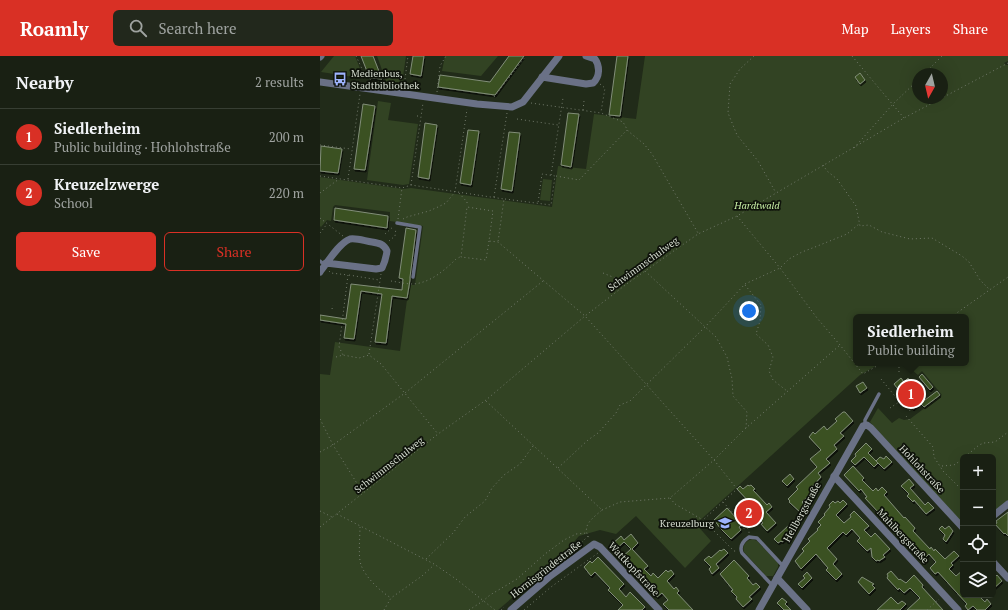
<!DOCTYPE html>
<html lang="en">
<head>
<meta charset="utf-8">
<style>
  :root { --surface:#192013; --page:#22281c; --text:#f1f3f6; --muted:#9fa3a0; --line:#373e33; --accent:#d93025 }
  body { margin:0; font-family:"PT Serif",serif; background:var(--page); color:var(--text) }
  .controls { position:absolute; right:12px; bottom:12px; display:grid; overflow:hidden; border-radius:6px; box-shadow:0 4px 16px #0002 }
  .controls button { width:36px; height:36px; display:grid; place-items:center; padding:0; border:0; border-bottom:1px solid var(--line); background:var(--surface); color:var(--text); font:20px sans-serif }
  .compass { position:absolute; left:592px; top:12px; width:36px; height:36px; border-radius:50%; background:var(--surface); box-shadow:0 4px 16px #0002; rotate:188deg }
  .you { position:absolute; left:429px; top:255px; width:14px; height:14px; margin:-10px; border:3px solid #fff; border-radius:50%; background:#1a73e8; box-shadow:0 0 0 6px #1a73e833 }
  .badge { display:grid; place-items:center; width:26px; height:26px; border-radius:50%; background:var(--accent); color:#fff; font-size:13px; font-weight:700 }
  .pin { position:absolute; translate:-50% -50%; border:2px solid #fff; box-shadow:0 1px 4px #0006 }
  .popup { position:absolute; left:533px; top:258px; width:116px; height:52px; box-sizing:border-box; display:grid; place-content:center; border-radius:6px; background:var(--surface); filter:drop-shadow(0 1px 3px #0005); font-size:13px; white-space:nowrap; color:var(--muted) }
  .popup b { font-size:15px; color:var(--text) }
  .popup::after { content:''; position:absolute; left:50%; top:100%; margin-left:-8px; border:8px solid transparent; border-top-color:var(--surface) }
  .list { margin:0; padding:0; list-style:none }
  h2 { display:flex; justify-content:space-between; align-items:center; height:52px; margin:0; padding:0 16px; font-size:17px }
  h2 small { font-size:13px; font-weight:400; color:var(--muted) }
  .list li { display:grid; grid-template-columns:26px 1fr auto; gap:12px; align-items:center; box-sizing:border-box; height:56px; padding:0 16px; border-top:1px solid var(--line) }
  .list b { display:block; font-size:15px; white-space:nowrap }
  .list p { margin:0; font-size:13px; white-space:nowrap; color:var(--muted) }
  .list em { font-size:13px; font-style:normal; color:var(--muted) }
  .actions { display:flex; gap:8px; padding:12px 16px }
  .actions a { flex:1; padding:9px 0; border:1px solid var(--accent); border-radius:6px; text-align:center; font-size:14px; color:var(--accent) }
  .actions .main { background:var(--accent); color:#fff }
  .icon { flex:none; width:22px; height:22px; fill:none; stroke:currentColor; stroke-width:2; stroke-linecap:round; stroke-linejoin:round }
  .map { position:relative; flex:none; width:688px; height:554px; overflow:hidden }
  header { display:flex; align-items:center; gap:24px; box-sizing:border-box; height:56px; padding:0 20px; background:var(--accent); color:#fff }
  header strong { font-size:19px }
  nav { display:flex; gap:22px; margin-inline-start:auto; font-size:14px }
  .search { width:280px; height:36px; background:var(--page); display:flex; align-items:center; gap:10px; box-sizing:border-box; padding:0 14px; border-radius:6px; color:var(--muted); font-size:15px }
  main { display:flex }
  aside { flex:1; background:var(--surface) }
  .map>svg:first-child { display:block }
  .green { fill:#324323; fill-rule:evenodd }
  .building { fill:#3a5124; stroke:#828e78; filter:url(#shadow) }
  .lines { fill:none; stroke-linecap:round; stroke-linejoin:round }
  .path { stroke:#727a6b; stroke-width:1; stroke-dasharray:1 3; stroke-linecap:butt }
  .lane { stroke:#6a7186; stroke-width:3.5 }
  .street { stroke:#6a7186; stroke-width:7 }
  .labels { text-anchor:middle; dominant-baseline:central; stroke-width:3.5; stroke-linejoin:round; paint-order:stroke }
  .poi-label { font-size:10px; fill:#d6ddd1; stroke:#0e120a; text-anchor:start }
  .park-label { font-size:10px; font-style:italic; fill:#c6eda4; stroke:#0e120a }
  .street-label { font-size:10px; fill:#d6ddd1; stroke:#0e120a }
</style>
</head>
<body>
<header>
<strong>Roamly</strong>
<div class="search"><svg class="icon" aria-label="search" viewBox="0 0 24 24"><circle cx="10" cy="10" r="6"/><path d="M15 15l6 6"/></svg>Search here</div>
<nav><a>Map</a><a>Layers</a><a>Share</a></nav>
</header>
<main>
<aside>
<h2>Nearby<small>2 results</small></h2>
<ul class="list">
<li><span class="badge">1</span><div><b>Siedlerheim</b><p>Public building · Hohlohstraße</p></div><em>200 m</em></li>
<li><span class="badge">2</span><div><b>Kreuzelzwerge</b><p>School</p></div><em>220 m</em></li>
</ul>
<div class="actions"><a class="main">Save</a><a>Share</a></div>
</aside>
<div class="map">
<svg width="688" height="554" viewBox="0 0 688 554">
  <defs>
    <filter id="shadow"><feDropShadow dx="1" dy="2" stdDeviation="0" flood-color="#0009"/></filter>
  </defs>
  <rect width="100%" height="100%" fill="#212b19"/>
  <g class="green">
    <polygon points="14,0 35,0 41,15 40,22 1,16"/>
    <polygon points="57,0 86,0 82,27 66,25"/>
    <polygon points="125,0 178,0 161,20 122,15"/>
    <path d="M325 0H688V5L684 7 686 9H688V444L673 456V401H643V468L550 366 558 352 572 367 579 362 584 364 590 363 622 339 602 315 598 319 585 308 561 307 540 319 376 468 391 485 365 512 316 460 296 478 280 474 259 480 244 497 178 554H0V318L10 319 15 286 80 295 89 229H95L103 170 70 165V156L15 149 13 151 11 165 7 164 1 171 0 170V121L83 133 91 132 232 151 238 110 266 113 274 58 316 63ZM598 18H622V42H598ZM536 261H646V307H536Z"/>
    <polygon points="58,45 71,47 68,64 98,68 89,128 83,129 47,124"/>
    <polygon points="223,123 232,124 230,145 220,144"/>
    <path d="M432 483 437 485 458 507V511L453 520H446L424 496C422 489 426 485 432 483Z"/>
  </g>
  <g class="building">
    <polygon points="41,0 53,0 62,23 52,22 50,23"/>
    <polygon points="93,0 104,0 101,20 90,18"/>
    <polygon points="189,0 204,0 175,39 118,31 120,19 170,26"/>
    <polygon points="297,0 308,0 300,60 289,59"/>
    <polygon points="540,17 545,24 540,28 535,21"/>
    <polygon points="43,48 55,50 45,114 34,113"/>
    <polygon points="248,57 259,58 251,111 241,109"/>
    <polygon points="105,67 117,69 109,123 98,121"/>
    <polygon points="148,74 159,75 151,129 140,127"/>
    <polygon points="189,76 200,77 192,135 181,133"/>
    <polygon points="1,90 22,93 18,117 0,115"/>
    <polygon points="15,152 68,160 67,172 14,164"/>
    <polygon points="86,172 96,174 90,221 90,224 87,242 72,240 66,287 55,286 62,238 41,235 34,283 24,282 26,268 0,264 0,259 26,263 31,228 82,234 83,223 79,222"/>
    <polygon points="602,318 613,331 610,334 599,321"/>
    <polygon points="581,322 584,326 588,322 605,344 617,335 620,339 604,351 600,347 593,353 574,328"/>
    <polygon points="543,326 547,332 540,337 536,330"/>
    <polygon points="523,356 525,356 533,365 520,377 524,380 514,389 517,393 506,403 510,407 498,417 501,421 490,433 493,436 482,446 486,451 480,456 469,446 470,445 468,443 478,433 476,431 497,411 490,403 501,394 489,381 493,376 495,378 504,370 507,374 517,365 515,363"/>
    <polygon points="546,387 552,393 548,397 558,407 554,411 544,401 535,409 531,405 536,400 535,398"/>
    <polygon points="566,400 572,406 564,413 556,405 560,401 564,403"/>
    <polygon points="533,410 544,422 542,424 553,435 556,432 558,435 562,431 567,436 564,439 584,462 585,461 595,472 593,475 610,493 611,491 614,495 615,493 625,503 634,495 639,500 631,507 633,509 629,513 636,520 643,514 643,539 658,539 665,546 667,543 671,548 665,554 657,554 653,550 648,554 645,550 647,548 618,516 615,518 610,512 616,506 609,498 603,504 545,442 547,441 541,433 539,435 524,419"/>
    <polygon points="470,418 474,423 467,430 462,425"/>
    <polygon points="589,423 594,429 590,432 598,441 605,449 608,446 614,452 606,458 594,444 593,446 587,440 589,438 581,430"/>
    <polygon points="428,429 429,430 431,429 435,433 433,434 447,449 449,447 452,451 446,456 456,467 447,475 441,468 443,467 434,458 419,471 421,474 411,483 401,473 394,464 407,452 417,463 432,449 417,433 420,430 423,433"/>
    <polygon points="523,444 527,448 516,459 524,467 531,461 530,459 534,455 549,470 544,474 551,481 555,477 570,493 563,499 565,501 559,505 558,504 556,505 552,501 551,492 547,495 537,485 540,482 532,473 526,479 523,476 507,492 517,503 513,508 522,518 516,524 506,514 508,512 496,498 481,513 475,505 484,495 482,493 490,485 488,483 498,474 497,473 501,469 498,466 505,459 504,458 510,451 509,449 513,445 515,447 518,445 520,447"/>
    <polygon points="688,456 688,480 685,477 684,478 675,468 677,467 676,465"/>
    <polygon points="469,469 472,473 467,478 469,480 462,486 461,485 458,487 454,483"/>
    <polygon points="622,470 625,473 629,470 633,475 626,486 623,483 625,479 619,473"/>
    <polygon points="311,478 318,487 312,493 328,510 324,513 331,520 333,517 338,522 346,514 348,516 351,514 354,518 347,525 354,533 356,531 359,535 357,537 373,554 349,554 343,548 348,544 342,537 337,541 317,519 317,520 301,502 311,493 304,486 295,494 291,489 301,480 304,484"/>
    <polygon points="404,493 408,497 396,508 399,512 392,518 389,513 391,511 384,504 389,500 391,502 400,494 401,495"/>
    <polygon points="278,501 304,528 299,533 306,541 310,536 325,551 322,554 298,554 303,549 288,534 290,532 275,516 271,520 264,511 270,505 272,507"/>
    <polygon points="414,504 429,520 427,522 433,529 436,527 440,531 429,541 432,543 423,551 416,543 417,541 411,535 413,534 400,518"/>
    <polygon points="571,515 579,524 580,523 586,527 594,519 603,529 602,531 623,554 587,554 600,542 590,532 584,537 579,532 578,534 567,522 568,520 567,518"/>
    <polygon points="487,516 492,522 482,532 478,528 485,522 483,520"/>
    <polygon points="677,519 682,525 673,533 673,523"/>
    <polygon points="542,521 554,528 552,529 555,532 549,538 538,526"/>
    <polygon points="571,541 578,548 582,545 586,548 580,554 557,554"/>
    <polygon points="462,542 467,546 465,548 471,554 464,554 457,547"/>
  </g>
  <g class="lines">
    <g class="path">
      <polyline points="36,0 43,15 42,23"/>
      <polyline points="434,0 420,13 410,28 408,57 417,79 438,105 456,137"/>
      <polyline points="532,0 584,62"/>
      <polyline points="604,18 622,0"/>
      <polyline points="280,28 285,32 281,56"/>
      <polyline points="84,31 88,0"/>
      <polyline points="117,36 120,10 126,0"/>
      <polyline points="174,41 206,0"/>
      <polyline points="211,47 281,57 303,66 308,75 324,88 332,98 378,177"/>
      <polyline points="263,54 264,45"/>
      <polyline points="97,60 101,60"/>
      <polyline points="197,63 238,69"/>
      <polyline points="0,89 31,93"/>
      <polyline points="534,92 573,48 598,24"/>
      <polyline points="503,109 507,115 517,123 536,150 540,170 549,169 562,176 590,183 612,182 642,200 649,206 660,224 670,234"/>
      <polyline points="231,119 243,42"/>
      <polyline points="0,120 82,132 91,129 184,143 178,186"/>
      <polyline points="236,120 259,124 307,74"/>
      <polyline points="28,123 40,38"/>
      <polyline points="91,129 103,47"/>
      <polyline points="0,137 19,123"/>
      <polyline points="139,137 147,146 147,150"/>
      <polyline points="174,141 187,57"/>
      <polyline points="185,143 231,149 235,120 222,118 218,147"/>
      <polyline points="417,160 460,212 497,262 520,289 543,318 562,307"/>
      <polyline points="0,162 23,180"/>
      <polyline points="78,163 82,132"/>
      <polyline points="83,163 87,161 109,155 118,151 126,147 135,136 147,53"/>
      <polyline points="0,177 7,168"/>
      <polyline points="65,178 74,170"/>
      <polyline points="69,185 75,180 76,172"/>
      <polyline points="169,185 166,204 141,201 147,151 173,155 169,185 178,186 265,260 394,404 417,433 383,464"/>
      <polyline points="9,215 11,217 28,219 19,291 23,299"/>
      <polyline points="325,215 396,281 407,301 412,323 413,340 427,356 426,372"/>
      <polyline points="283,217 307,227"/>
      <polyline points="29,219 59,224"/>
      <path d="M71 225C78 226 86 228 93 228 110 227 125 214 136 203L140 201"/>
      <polyline points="425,229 441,249 440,265 436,278 448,289 453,301 449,315 453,324 467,335"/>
      <polyline points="12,253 13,249"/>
      <polyline points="631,261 688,221"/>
      <polyline points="49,298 61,218"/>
      <polyline points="16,301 23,299 39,302 49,299 61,308 118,378"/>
      <polyline points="579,307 579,316"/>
      <polyline points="561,323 579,345 581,344 591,356"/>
      <path d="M166 345 282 454C273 462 260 470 270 483"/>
      <polyline points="570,352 579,346"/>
      <polyline points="586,360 613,391 614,401 623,415 643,435"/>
      <polyline points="0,363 13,389 43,437"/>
      <polyline points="0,396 13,389 85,337 223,225"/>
      <polyline points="645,401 659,389 664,387 675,386 688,376"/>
      <polyline points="622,410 634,409 643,403"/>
      <polyline points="238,412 268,384 278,377 296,357 300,349 310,345 385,271 425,228 460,212 469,203 482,196 495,191 527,178 539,168"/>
      <polyline points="350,442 355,448 383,464 414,495 417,495"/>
      <polyline points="403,446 429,474 429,477"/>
      <polyline points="282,454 300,446 350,442 394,404 426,372 520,289"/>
      <polyline points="0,455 12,461"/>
      <polyline points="17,458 114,508 136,523 175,554"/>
      <polyline points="417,461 431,448"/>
      <polyline points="422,465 427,460"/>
      <polyline points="418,467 424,473 426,472"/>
      <polyline points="0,471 118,378 166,344 265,260 308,227 378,178 417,160 584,62 688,7"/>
      <path d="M40 471C40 481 38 500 41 509 46 522 60 535 71 542"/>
      <polyline points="256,492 268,480"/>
      <polyline points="106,503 133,477 145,461 165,445 172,432 184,419 200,408 213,390"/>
      <polyline points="64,554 71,542 102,520 114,509"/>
      <polyline points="149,554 163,545 170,539 197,523 225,498 244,484 256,478 267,477"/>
      <polyline points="181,554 184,551"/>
      <polyline points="204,554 231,531 278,497"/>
      <polyline points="607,554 619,543"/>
    </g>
    <g class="lane">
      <polyline points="77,167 100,171 93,221"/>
      <polyline points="0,205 5,209"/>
      <polyline points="545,369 545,364 559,338"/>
      <path d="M452 529 422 497C419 490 423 485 429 481L437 482 463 510"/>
    </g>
    <g class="street">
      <polyline points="0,1 1,0"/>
      <path d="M222 21 266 28 273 27C280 21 280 10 275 3L266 0"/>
      <polyline points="0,26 157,48 192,51 203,46 239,0"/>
      <path d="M0 216C7 207 20 186 30 183 37 182 45 185 52 186 59 187 64 188 67 195 66 202 65 206 62 212L56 213 6 207"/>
      <polyline points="514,420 638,554"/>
      <polyline points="673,460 688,448"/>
      <polyline points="673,506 688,522"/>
      <polyline points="457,522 487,554"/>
      <polyline points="191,554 229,521 274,488 280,491 339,554"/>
      <polyline points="439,554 543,370 547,369 551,372 643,472"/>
    </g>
  </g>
  <defs>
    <g id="bus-bare" transform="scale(1.08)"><path d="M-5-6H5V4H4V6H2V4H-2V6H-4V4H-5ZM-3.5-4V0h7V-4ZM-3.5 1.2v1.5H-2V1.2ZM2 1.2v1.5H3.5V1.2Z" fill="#9eb4fd" stroke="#0e120a" stroke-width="2.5" paint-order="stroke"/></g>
    <g id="school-bare" transform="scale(1.08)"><path d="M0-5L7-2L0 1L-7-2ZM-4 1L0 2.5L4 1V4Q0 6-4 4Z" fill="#9eb4fd" stroke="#0e120a" stroke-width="2.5" paint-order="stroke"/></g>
  </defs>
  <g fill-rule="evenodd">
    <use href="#bus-bare" x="20" y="23"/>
    <use href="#school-bare" x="405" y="467"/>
  </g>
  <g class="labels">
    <g class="poi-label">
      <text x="31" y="17">Medienbus,<tspan x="31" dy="12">Stadtbibliothek</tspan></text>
      <text x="394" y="467" text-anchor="end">Kreuzelburg</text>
    </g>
    <g class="park-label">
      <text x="437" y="149">Hardtwald</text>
    </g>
    <g class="street-label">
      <text transform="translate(323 208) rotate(-36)">Schwimmschulweg</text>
      <text transform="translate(69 409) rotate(-38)">Schwimmschulweg</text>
      <text transform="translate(602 413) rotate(47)">Hohlohstraße</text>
      <text transform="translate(482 456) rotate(-61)">Hellbergstraße</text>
      <text transform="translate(583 480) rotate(47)">Mahlbergstraße</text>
      <text transform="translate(226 513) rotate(-38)">Hornisgrindestraße</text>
      <text transform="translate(314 513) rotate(47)">Wattkopfstraße</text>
    </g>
  </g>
</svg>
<div class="controls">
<button>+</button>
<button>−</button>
<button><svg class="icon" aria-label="locate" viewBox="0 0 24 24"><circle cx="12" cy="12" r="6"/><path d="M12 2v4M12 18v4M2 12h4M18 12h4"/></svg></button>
<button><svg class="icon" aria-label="layers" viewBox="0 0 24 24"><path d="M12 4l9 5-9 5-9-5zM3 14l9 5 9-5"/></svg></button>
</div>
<svg class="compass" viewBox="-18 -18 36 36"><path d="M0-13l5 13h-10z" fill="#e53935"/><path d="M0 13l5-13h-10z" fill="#9fa3a0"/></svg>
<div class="you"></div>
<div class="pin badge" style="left:591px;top:338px">1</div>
<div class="popup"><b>Siedlerheim</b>Public building</div>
<div class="pin badge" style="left:429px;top:457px">2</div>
</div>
</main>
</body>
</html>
